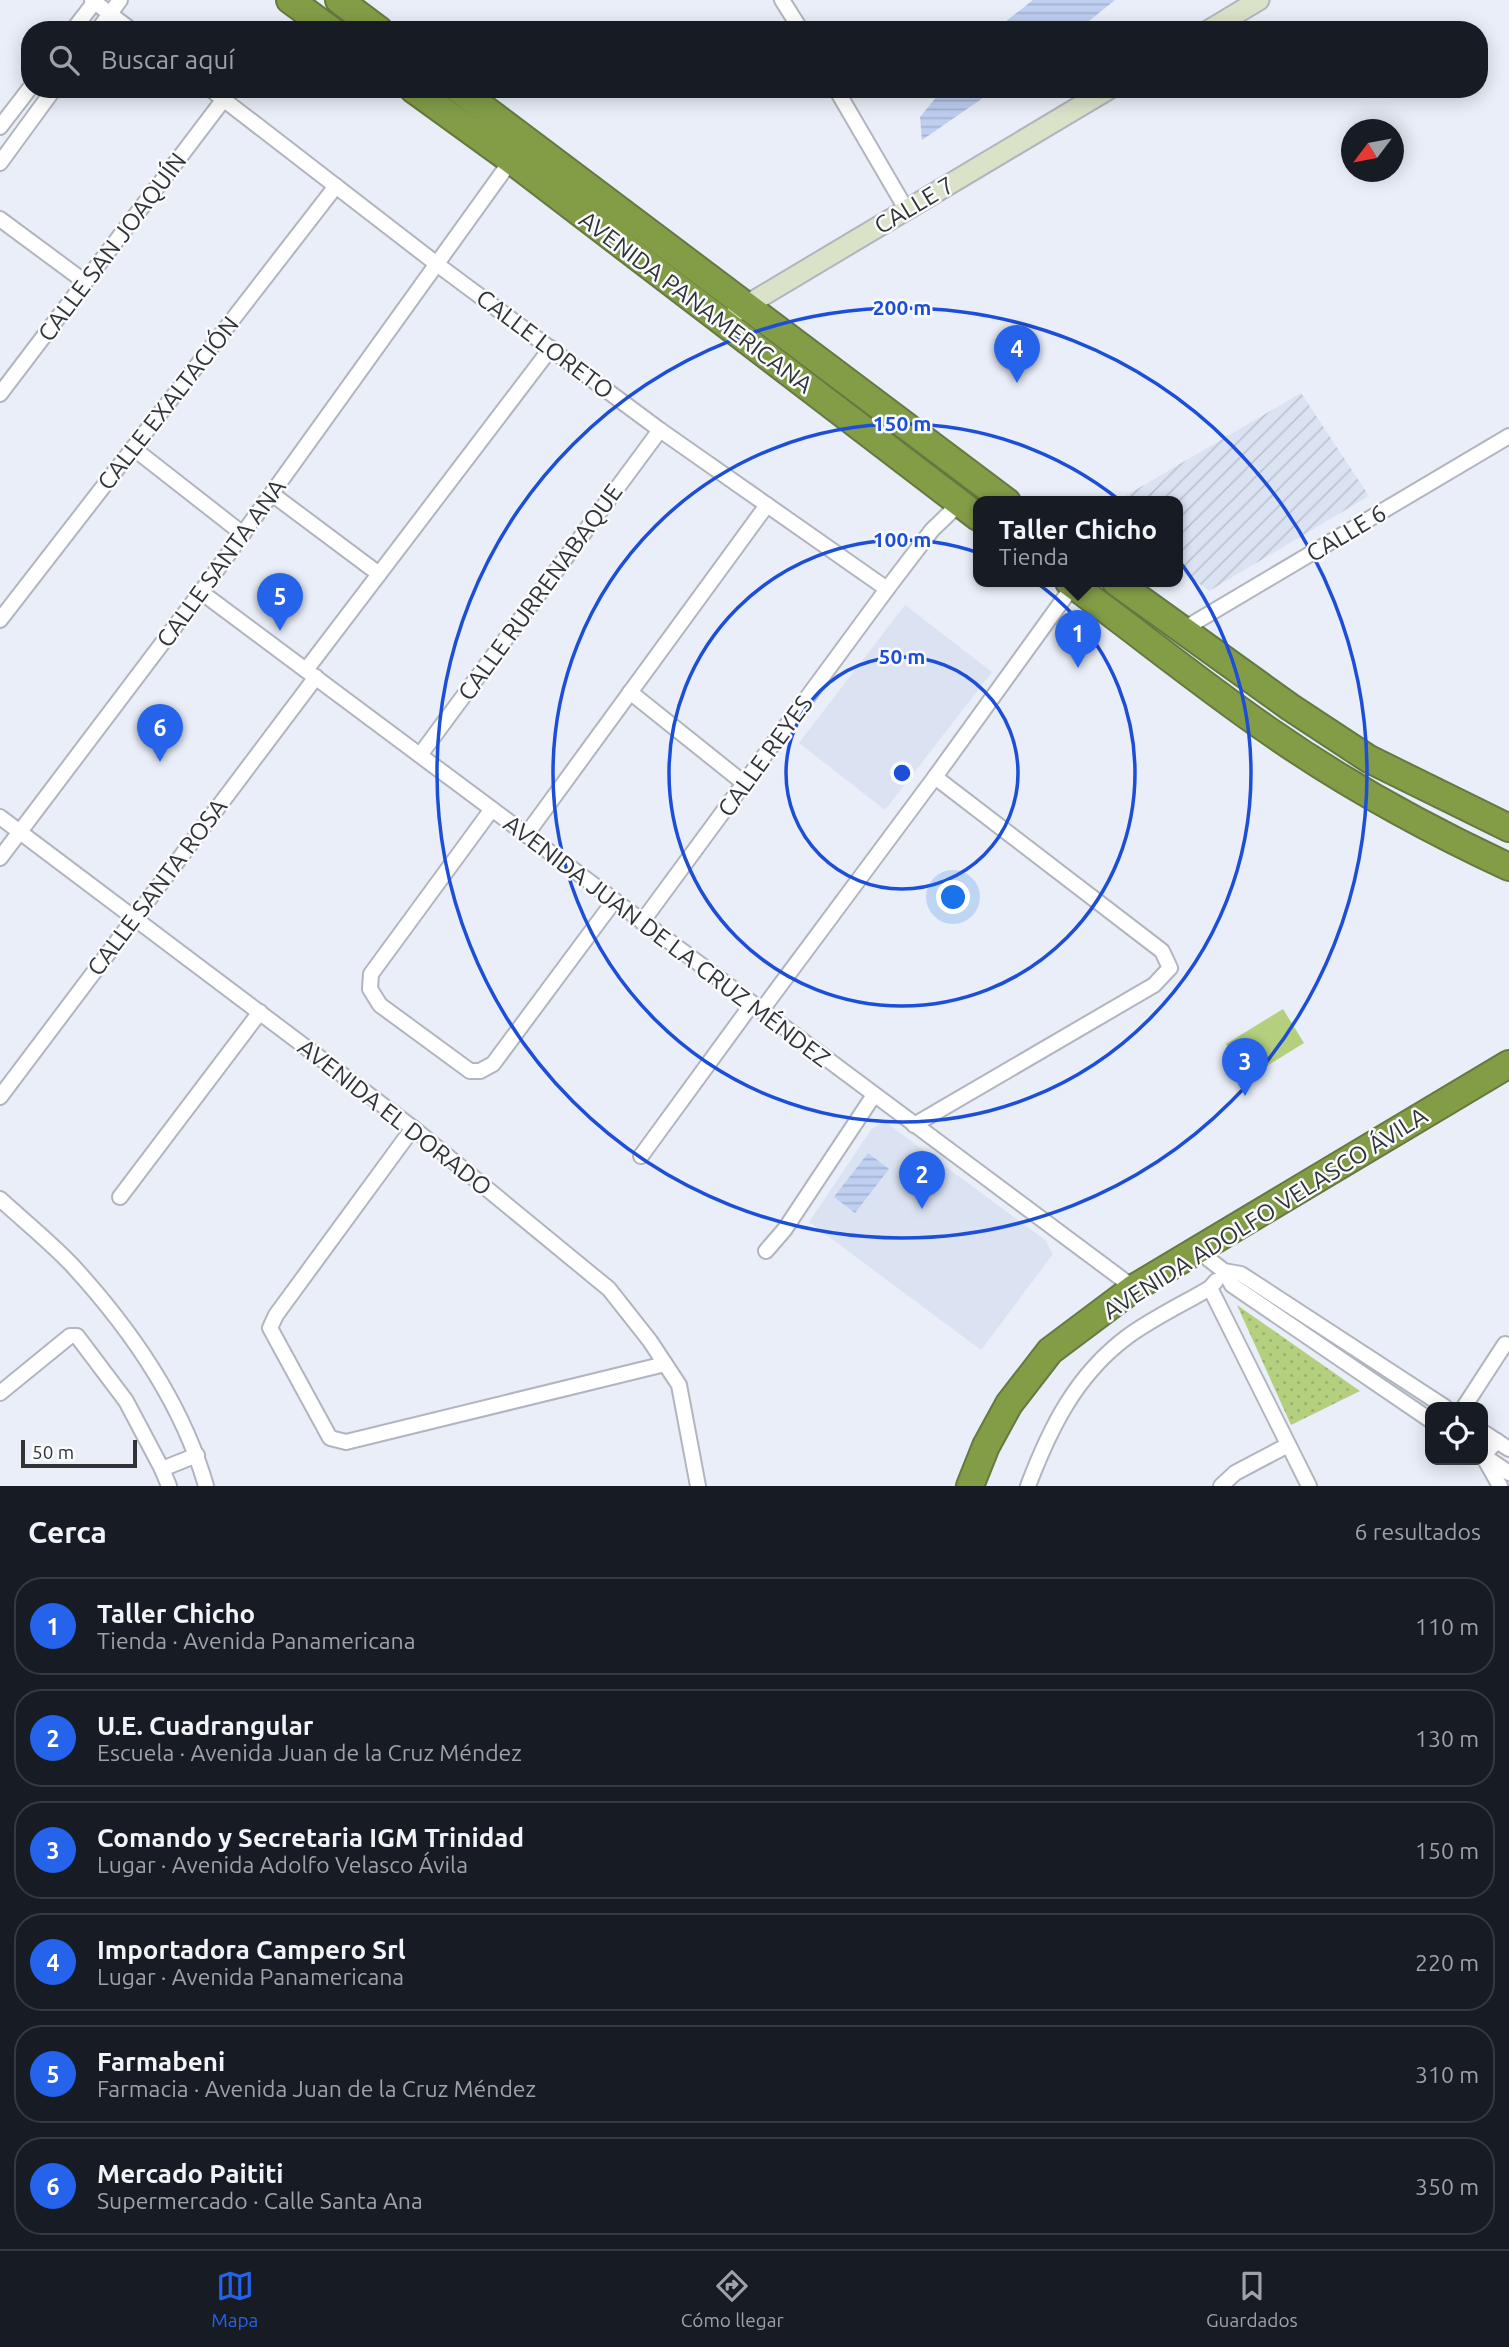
<!DOCTYPE html>
<html lang="es">
<head>
<meta charset="utf-8">
<style>
  :root { --surface:#171b24; --page:#20242c; --text:#f1f3f6; --muted:#9ea1a6; --line:#363941; --accent:#2563eb }
  body { margin:0; font-family:Ubuntu,sans-serif; background:var(--page); color:var(--text) }
  .controls { position:absolute; right:21px; bottom:21px; display:grid; overflow:hidden; border-radius:14px; box-shadow:0 4px 18px #0003 }
  .controls button { width:63px; height:63px; display:grid; place-items:center; padding:0; border:0; border-bottom:2px solid var(--line); background:var(--surface); color:var(--text); font:35px sans-serif }
  .compass { position:absolute; left:1341px; top:119px; width:63px; height:63px; border-radius:50%; background:var(--surface); box-shadow:0 4px 18px #0003; rotate:238deg }
  .scale { position:absolute; left:21px; bottom:18px; width:116px; box-sizing:border-box; padding-left:7px; border:4px solid #313337; border-top:0; font-size:19px; line-height:24px; white-space:nowrap; color:#313337; -webkit-text-stroke:5px #fafbfd; paint-order:stroke }
  .you { position:absolute; left:954px; top:898px; width:24px; height:24px; margin:-18px; border:5px solid #fff; border-radius:50%; background:#1a73e8; box-shadow:0 0 0 10px #1a73e833 }
  .badge { display:grid; place-items:center; width:46px; height:46px; border-radius:50%; background:var(--accent); color:#fff; font-size:23px; font-weight:700 }
  .pin { position:absolute; translate:-50% -58px; filter:drop-shadow(0 2px 4px #0008) }
  .pin::after { content:''; position:absolute; top:37px; width:24px; height:21px; background:inherit; clip-path:polygon(0 0,100% 0,50% 100%) }
  .popup { position:absolute; left:973px; top:496px; width:210px; height:91px; box-sizing:border-box; display:grid; place-content:center; border-radius:14px; background:var(--surface); filter:drop-shadow(0 2px 5px #0005); font-size:23px; white-space:nowrap; color:var(--muted) }
  .popup b { font-size:26px; color:var(--text) }
  .popup::after { content:''; position:absolute; left:50%; top:100%; margin-left:-14px; border:14px solid transparent; border-top-color:var(--surface) }
  .list { margin:0; padding:0; list-style:none }
  h2 { display:flex; justify-content:space-between; align-items:center; height:91px; margin:0; padding:0 28px; font-size:30px }
  h2 small { font-size:23px; font-weight:400; color:var(--muted) }
  .list li { display:grid; grid-template-columns:46px 1fr auto; gap:21px; align-items:center; box-sizing:border-box; height:98px; margin:0 14px 14px; padding:0 14px; border:2px solid var(--line); border-radius:28px }
  .list b { display:block; font-size:26px; white-space:nowrap }
  .list p { margin:0; font-size:23px; white-space:nowrap; color:var(--muted) }
  .list em { font-size:23px; font-style:normal; color:var(--muted) }
  .icon { flex:none; width:38px; height:38px; fill:none; stroke:currentColor; stroke-width:2; stroke-linecap:round; stroke-linejoin:round }
  .map { position:relative; flex:none; width:1509px; height:1486px; overflow:hidden }
  .search { position:absolute; background:var(--surface); box-shadow:0 4px 18px #0003; left:21px; right:21px; top:21px; height:77px; display:flex; align-items:center; gap:18px; box-sizing:border-box; padding:0 24px; border-radius:28px; color:var(--muted); font-size:26px }
  .sheet { height:763px; background:var(--surface) }
  nav { display:flex; justify-content:space-around; align-items:center; box-sizing:border-box; height:98px; border-top:2px solid var(--line); background:var(--surface); font-size:19px; color:var(--muted) }
  nav a { display:grid; justify-items:center; gap:4px }
  nav .on { color:var(--accent) }
  .map>svg:first-child { display:block }
  .built { fill:#dbe3f3 }
  .industrial { fill:url(#industrial-furrows) }
  .grass { fill:url(#grass-dots) }
  .pitch { fill:#b4cf7d }
  .water { fill:url(#water-rules) }
  .lines { fill:none; stroke-linecap:round; stroke-linejoin:round }
  .street-casing { stroke:#b0b5be; stroke-width:18 }
  .secondary-casing { stroke:#b0b5be; stroke-width:23 }
  .highway-casing { stroke:#667841; stroke-width:30 }
  .street { stroke:#fff; stroke-width:14 }
  .secondary { stroke:#dae2c8; stroke-width:19 }
  .highway { stroke:#839d47; stroke-width:26 }
  .ring { fill:none; stroke:#1d4ed8; stroke-width:3.5 }
  .labels { text-anchor:middle; dominant-baseline:central; stroke-width:5; stroke-linejoin:round; paint-order:stroke }
  .street-label { font-size:24px; fill:#313337; stroke:#fafbfd }
  .centre { fill:#1d4ed8; stroke:#fafbfd; stroke-width:3.5 }
  .ring-label { font-size:21px; text-anchor:middle; font-weight:bold; fill:#1d4ed8; stroke:#fafbfd; stroke-width:5; stroke-linejoin:round; paint-order:stroke }
</style>
</head>
<body>
<div class="map">
<svg width="1509" height="1486" viewBox="0 0 1509 1486">
  <defs>
    <pattern id="industrial-furrows" width="10" height="10" patternUnits="userSpaceOnUse" patternTransform="scale(1.75)"><rect width="10" height="10" fill="#dbe3f3"/><path d="M-1 1l2-2M0 10L10 0M9 11l2-2" fill="none" stroke="#bcc3d1"/></pattern>
    <pattern id="grass-dots" width="8" height="8" patternUnits="userSpaceOnUse" patternTransform="scale(1.75)"><rect width="8" height="8" fill="#b4cf7d"/><path d="M2 2h.1M6 6h.1" fill="none" stroke="#9bb26d" stroke-width="1.8" stroke-linecap="round"/></pattern>
    <pattern id="water-rules" width="6" height="5" patternUnits="userSpaceOnUse" patternTransform="scale(1.75)"><rect width="6" height="5" fill="#bfcff1"/><path d="M0 2.5h6" fill="none" stroke="#a5b2cf"/></pattern>
  </defs>
  <rect width="100%" height="100%" fill="#e9eef8"/>
  <g class="built">
    <polygon points="905,605 992,672 885,810 799,743"/>
    <polygon points="884,1121 1045,1240 1053,1254 981,1350 809,1222 871,1130"/>
  </g>
  <polygon class="industrial" points="1301,393 1369,496 1209,591 1178,568 1178,502 1115,502"/>
  <polygon class="grass" points="1237,1305 1360,1391 1291,1425"/>
  <polygon class="pitch" points="1283,1009 1304,1043 1247,1078 1226,1044"/>
  <g class="water">
    <polygon points="1033,0 1115,0 1078,30 995,30"/>
    <polygon points="943,89 996,89 922,140 920,117"/>
    <polygon points="868,1153 889,1169 855,1213 834,1197"/>
  </g>
  <g class="lines">
    <g class="street-casing">
      <g id="street">
        <polyline points="92,0 131,30"/>
        <polyline points="782,0 801,30"/>
        <polyline points="73,30 96,0"/>
        <polyline points="98,30 120,0"/>
        <polyline points="210,89 438,265 660,430 887,589"/>
        <polyline points="836,89 906,209"/>
        <polyline points="0,127 30,88"/>
        <polyline points="0,163 54,89"/>
        <polyline points="0,219 85,282"/>
        <polyline points="0,394 224,99"/>
        <polyline points="133,448 243,534"/>
        <polyline points="272,494 379,574"/>
        <polyline points="201,592 1134,1288"/>
        <polyline points="0,620 336,186"/>
        <polyline points="1182,630 1509,436"/>
        <polyline points="306,670 551,348"/>
        <polyline points="630,692 745,784"/>
        <polyline points="420,755 660,430"/>
        <polyline points="492,809 371,974 370,989 380,1005 470,1071 480,1071 493,1064 614,901"/>
        <polyline points="0,817 413,1128 609,1289 650,1341 679,1385 698,1486"/>
        <polyline points="526,835 767,505"/>
        <polyline points="0,858 201,592 515,155"/>
        <polyline points="642,922 887,589 932,530 960,503"/>
        <polyline points="761,1011 935,777 1073,586"/>
        <polyline points="0,1097 316,677"/>
        <polyline points="914,1125 1154,985 1170,968 1162,951 935,777"/>
        <polyline points="413,1128 276,1315 270,1328 330,1438 346,1442 665,1364"/>
        <polyline points="641,1156 752,1004"/>
        <polyline points="120,1197 260,1012"/>
        <path d="M0 1199C23 1220 49 1241 71 1264 130 1328 182 1402 206 1486"/>
        <polyline points="766,1251 785,1229 874,1095"/>
        <polyline points="1198,1251 1224,1271 1241,1274 1445,1407"/>
        <polyline points="1224,1271 1232,1285 1430,1420"/>
        <polyline points="1216,1281 1210,1288 1309,1486"/>
        <polyline points="0,1393 70,1336 77,1336 126,1401 162,1469 197,1455"/>
        <polyline points="1464,1407 1505,1344"/>
        <polyline points="1483,1432 1509,1449"/>
        <polyline points="1497,1441 1483,1456 1500,1486"/>
        <polyline points="1487,1458 1509,1473"/>
        <polyline points="162,1469 169,1486"/>
        <path d="M1028 1486C1050 1428 1076 1375 1127 1337 1153 1318 1183 1304 1210 1288"/>
        <polyline points="1221,1486 1235,1473 1288,1445"/>
      </g>
    </g>
    <g class="secondary-casing">
      <g id="secondary">
        <polyline points="1209,30 1259,0"/>
        <polyline points="737,311 1109,89"/>
      </g>
    </g>
    <g class="highway-casing">
      <g id="highway">
        <polyline points="290,0 331,30"/>
        <polyline points="339,0 379,30"/>
        <polyline points="413,89 511,160 978,517"/>
        <polyline points="458,89 1007,502"/>
        <path d="M1069 582C1136 631 1201 684 1269 731 1345 784 1425 828 1509 867"/>
        <polyline points="1116,582 1290,707 1369,759 1509,828"/>
        <polyline points="970,1486 986,1446 1009,1404 1050,1351 1134,1288 1509,1064"/>
      </g>
    </g>
    <use href="#street" class="street"/>
    <use href="#secondary" class="secondary"/>
    <use href="#highway" class="highway"/>
  </g>
  <g class="ring">
    <circle cx="902" cy="773" r="116"/>
    <circle cx="902" cy="773" r="233"/>
    <circle cx="902" cy="773" r="349"/>
    <circle cx="902" cy="773" r="465"/>
  </g>
  <g class="labels">
    <g class="street-label">
      <text transform="translate(914 205) rotate(-31)">CALLE 7</text>
      <text transform="translate(112 247) rotate(-53)">CALLE SAN JOAQUÍN</text>
      <text transform="translate(696 302) rotate(37)">AVENIDA PANAMERICANA</text>
      <text transform="translate(545 344) rotate(37)">CALLE LORETO</text>
      <text transform="translate(168 403) rotate(-52)">CALLE EXALTACIÓN</text>
      <text transform="translate(1346 533) rotate(-31)">CALLE 6</text>
      <text transform="translate(221 563) rotate(-54)">CALLE SANTA ANA</text>
      <text transform="translate(540 592) rotate(-54)">CALLE RURRENABAQUE</text>
      <text transform="translate(765 756) rotate(-54)">CALLE REYES</text>
      <text transform="translate(157 887) rotate(-53)">CALLE SANTA ROSA</text>
      <text transform="translate(667 941) rotate(37)">AVENIDA JUAN DE LA CRUZ MÉNDEZ</text>
      <text transform="translate(395 1117) rotate(38)">AVENIDA EL DORADO</text>
      <text transform="translate(1265 1213) rotate(-32)">AVENIDA ADOLFO VELASCO ÁVILA</text>
    </g>
  </g>
  <circle cx="902" cy="773" r="10" class="centre"/>
  <g class="ring-label">
    <text x="902" y="315">200 m</text>
    <text x="902" y="431">150 m</text>
    <text x="902" y="547">100 m</text>
    <text x="902" y="664">50 m</text>
  </g>
</svg>
<div class="controls">
<button><svg class="icon" aria-label="locate" viewBox="0 0 24 24"><circle cx="12" cy="12" r="6"/><path d="M12 2v4M12 18v4M2 12h4M18 12h4"/></svg></button>
</div>
<svg class="compass" viewBox="-18 -18 36 36"><path d="M0-13l5 13h-10z" fill="#e53935"/><path d="M0 13l5-13h-10z" fill="#9ea1a6"/></svg>
<div class="scale">50 m</div>
<div class="you"></div>
<div class="pin badge" style="left:1078px;top:668px">1</div>
<div class="popup"><b>Taller Chicho</b>Tienda</div>
<div class="pin badge" style="left:922px;top:1209px">2</div>
<div class="pin badge" style="left:1245px;top:1096px">3</div>
<div class="pin badge" style="left:1017px;top:383px">4</div>
<div class="pin badge" style="left:280px;top:631px">5</div>
<div class="pin badge" style="left:160px;top:762px">6</div>
<div class="search"><svg class="icon" aria-label="search" viewBox="0 0 24 24"><circle cx="10" cy="10" r="6"/><path d="M15 15l6 6"/></svg>Buscar aquí</div>
</div>
<section class="sheet">
<h2>Cerca<small>6 resultados</small></h2>
<ul class="list">
<li><span class="badge">1</span><div><b>Taller Chicho</b><p>Tienda · Avenida Panamericana</p></div><em>110 m</em></li>
<li><span class="badge">2</span><div><b>U.E. Cuadrangular</b><p>Escuela · Avenida Juan de la Cruz Méndez</p></div><em>130 m</em></li>
<li><span class="badge">3</span><div><b>Comando y Secretaria IGM Trinidad</b><p>Lugar · Avenida Adolfo Velasco Ávila</p></div><em>150 m</em></li>
<li><span class="badge">4</span><div><b>Importadora Campero Srl</b><p>Lugar · Avenida Panamericana</p></div><em>220 m</em></li>
<li><span class="badge">5</span><div><b>Farmabeni</b><p>Farmacia · Avenida Juan de la Cruz Méndez</p></div><em>310 m</em></li>
<li><span class="badge">6</span><div><b>Mercado Paititi</b><p>Supermercado · Calle Santa Ana</p></div><em>350 m</em></li>
</ul>
</section>
<nav>
<a class="on"><svg class="icon" aria-label="map" viewBox="0 0 24 24"><path d="M3 6l6-2 6 2 6-2v14l-6 2-6-2-6 2zM9 4v14M15 6v14"/></svg>Mapa</a>
<a><svg class="icon" aria-label="directions" viewBox="0 0 24 24"><path d="M12 3l9 9-9 9-9-9zM9 14v-3h6M13 9l2 2-2 2"/></svg>Cómo llegar</a>
<a><svg class="icon" aria-label="saved" viewBox="0 0 24 24"><path d="M7 4h10v16l-5-4-5 4z"/></svg>Guardados</a>
</nav>
</body>
</html>
